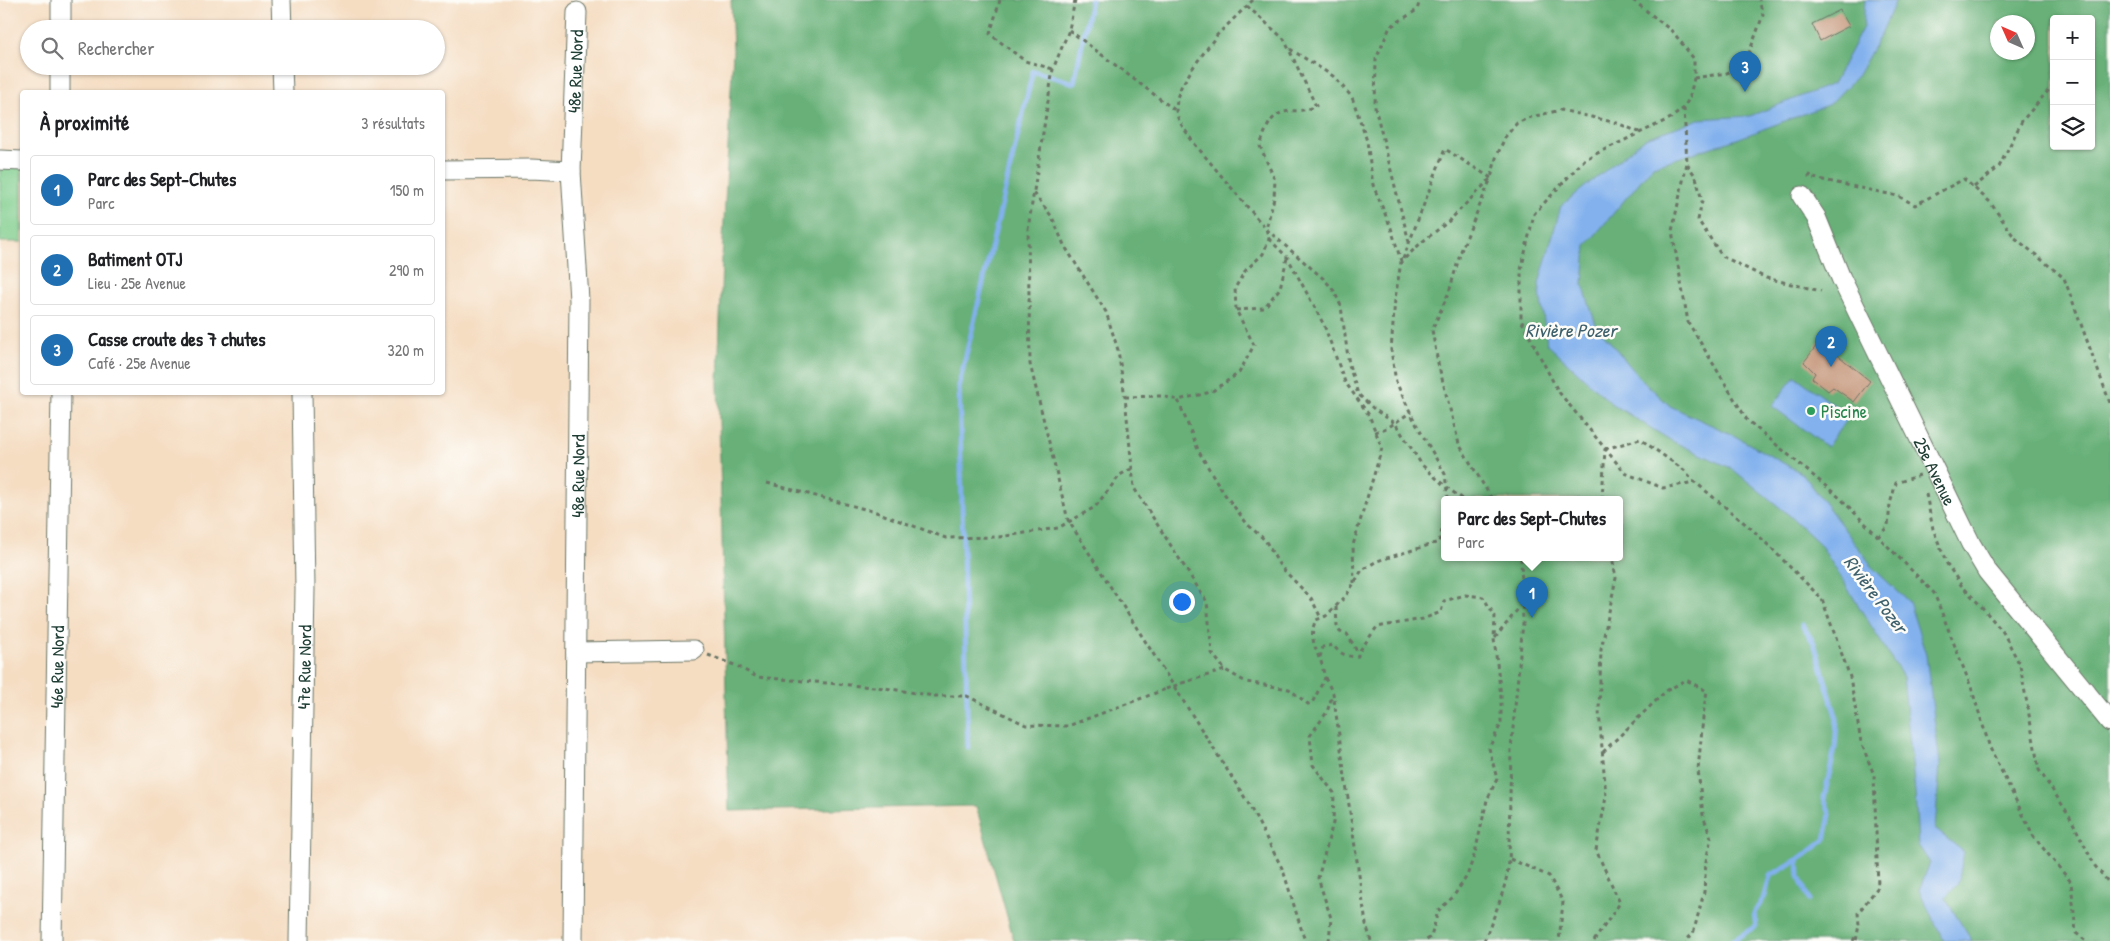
<!DOCTYPE html>
<html lang="fr">
<head>
<meta charset="utf-8">
<style>
  :root { --surface:#fff; --page:#f2f2f2; --text:#202124; --muted:#757577; --line:#e0e0e0; --accent:#1f6fb2 }
  body { margin:0; font-family:"Patrick Hand",sans-serif; background:var(--page); color:var(--text) }
  .controls { position:absolute; right:15px; top:15px; display:grid; overflow:hidden; border-radius:5px; box-shadow:0 1px 4px #0004 }
  .controls button { width:45px; height:45px; display:grid; place-items:center; padding:0; border:0; border-bottom:1px solid var(--line); background:var(--surface); color:var(--text); font:25px sans-serif }
  .compass { position:absolute; left:1990px; top:15px; width:45px; height:45px; border-radius:50%; background:var(--surface); box-shadow:0 1px 4px #0004; rotate:315deg }
  .you { position:absolute; left:1181px; top:601px; width:18px; height:18px; margin:-12px; border:4px solid #fff; border-radius:50%; background:#1a73e8; box-shadow:0 0 0 8px #1a73e833 }
  .badge { display:grid; place-items:center; width:32px; height:32px; border-radius:50%; background:var(--accent); color:#fff; font-size:16px; font-weight:700 }
  .pin { position:absolute; translate:-50% -41px; filter:drop-shadow(0 1px 2px #0008) }
  .pin::after { content:''; position:absolute; top:26px; width:18px; height:15px; background:inherit; clip-path:polygon(0 0,100% 0,50% 100%) }
  .popup { position:absolute; left:1441px; top:496px; width:182px; height:65px; box-sizing:border-box; display:grid; place-content:center; border-radius:5px; background:var(--surface); filter:drop-shadow(0 1px 4px #0005); font-size:16px; white-space:nowrap; color:var(--muted) }
  .popup b { font-size:19px; color:var(--text) }
  .popup::after { content:''; position:absolute; left:50%; top:100%; margin-left:-10px; border:10px solid transparent; border-top-color:var(--surface) }
  .list { margin:0; padding:0; list-style:none }
  h2 { display:flex; justify-content:space-between; align-items:center; height:65px; margin:0; padding:0 20px; font-size:21px }
  h2 small { font-size:16px; font-weight:400; color:var(--muted) }
  .list li { display:grid; grid-template-columns:32px 1fr auto; gap:15px; align-items:center; box-sizing:border-box; height:70px; margin:0 10px 10px; padding:0 10px; border:1px solid var(--line); border-radius:5px }
  .list b { display:block; font-size:19px; white-space:nowrap }
  .list p { margin:0; font-size:16px; white-space:nowrap; color:var(--muted) }
  .list em { font-size:16px; font-style:normal; color:var(--muted) }
  .icon { flex:none; width:28px; height:28px; fill:none; stroke:currentColor; stroke-width:2; stroke-linecap:round; stroke-linejoin:round }
  .map { position:relative; flex:none; width:2110px; height:941px; overflow:hidden }
  .search { position:absolute; background:var(--surface); box-shadow:0 1px 4px #0004; left:20px; top:20px; width:425px; height:55px; display:flex; align-items:center; gap:12px; box-sizing:border-box; padding:0 18px; border-radius:28px; color:var(--muted); font-size:19px }
  .panel { position:absolute; background:var(--surface); box-shadow:0 1px 4px #0004; left:20px; top:90px; width:425px; height:305px; border-radius:5px }
  .map>svg:first-child { display:block }
  .green { fill:#7fcd8d; stroke:#4f8560 }
  .forest { fill:#67b078; stroke:#437656; fill-rule:evenodd }
  .water { fill:#82b1ed; stroke:#507790 }
  .lines { fill:none; stroke-linecap:round; stroke-linejoin:round }
  .stream { stroke:#82b1ed; stroke-width:5 }
  .building { fill:#cba188 }
  .minor-casing { stroke:#6a7566; stroke-width:21 }
  .path { stroke:#6a7566; stroke-width:3; stroke-dasharray:4 4; stroke-linecap:butt }
  .minor { stroke:#fff; stroke-width:19 }
  .path-bridge { stroke:#6a7566; stroke-width:3; stroke-dasharray:4 4; stroke-linecap:butt }
  .leisure-dot { fill:#2e9e5b; stroke:#fdfcf7; stroke-width:2 }
  .labels { text-anchor:middle; dominant-baseline:central; stroke-width:5; stroke-linejoin:round; paint-order:stroke }
  .street-label { font-size:18px; fill:#1f3d34; stroke:#fdfcf7 }
  .leisure-label { font-size:18px; fill:#27864d; stroke:#fdfcf7; text-anchor:start }
  .water-label { font-size:19px; font-style:italic; fill:#3d606c; stroke:#fdfcf7 }
</style>
</head>
<body>
<div class="map">
<svg width="2110" height="941" viewBox="0 0 2110 941">
  <rect width="100%" height="100%" fill="#fdfcf7"/>
  <filter id="ink" filterUnits="userSpaceOnUse"><feTurbulence type="fractalNoise" baseFrequency=".02" numOctaves="2"/><feDisplacementMap in="SourceGraphic" scale="10" xChannelSelector="R" yChannelSelector="G"/><feConvolveMatrix kernelMatrix="1 2 1 2 8 2 1 2 1" color-interpolation-filters="sRGB"/></filter>
  <filter id="wash" filterUnits="userSpaceOnUse"><feTurbulence type="fractalNoise" baseFrequency=".0096" numOctaves="4" result="noise"/><feDisplacementMap in="SourceGraphic" scale="20" xChannelSelector="R" yChannelSelector="G"/><feGaussianBlur stdDeviation="1.12" result="paint"/><feColorMatrix in="noise" values="0 0 0 0 0 0 0 0 0 0 0 0 0 0 0 0 0 1.4 0 .05"/><feComposite in="paint" operator="in"/></filter>
  <g filter="url(#wash)">
    <rect width="100%" height="100%" fill="#f5ddc2"/>
    <polygon class="green" points="0,160 22,161 22,242 0,242"/>
    <path class="forest" d="M731 0H2110V941H1014L976 806 729 811 718 383 722 259 733 51ZM2054 19H2091V146H2054ZM1998 22H2028V52H1998ZM1444 499H1620V557H1444Z"/>
    <g class="water">
      <polygon points="1865,0 1896,0 1881,34 1858,75 1830,104 1737,139 1653,166 1586,246 1583,285 1596,325 1640,378 1670,406 1733,435 1803,474 1875,570 1909,602 1926,655 1940,764 1935,829 1964,852 1958,884 1945,898 1972,941 1944,941 1919,890 1930,863 1918,845 1915,792 1903,677 1820,544 1788,514 1731,468 1672,441 1612,404 1547,344 1539,284 1561,206 1646,138 1699,119 1750,116 1833,84 1863,27"/>
      <polygon points="1795,376 1849,416 1827,447 1772,406"/>
    </g>
    <g class="lines">
      <g class="stream">
        <polyline points="968,747 959,385 1033,71 1074,83 1091,0"/>
        <polyline points="1798,860 1799,877 1809,900"/>
        <polyline points="1732,941 1756,926 1754,913 1765,896 1770,876 1804,856 1825,840 1830,814 1824,798 1835,748 1837,719 1814,643 1802,625"/>
      </g>
    </g>
    <g id="blocks">
      <g class="building">
        <polygon points="1840,10 1849,26 1820,41 1812,24"/>
        <polygon points="1820,341 1870,381 1854,402 1833,387 1828,391 1812,378 1815,373 1804,362"/>
      </g>
    </g>
  </g>
  <g filter="url(#ink)">
    <use href="#blocks" fill-opacity="0" stroke="#6a7566" stroke-width="1"/>
    <g class="lines">
      <g class="minor-casing">
        <g id="minor">
          <polyline points="281,0 282,29"/>
          <polyline points="61,29 61,0"/>
          <polyline points="282,66 283,92"/>
          <polyline points="60,92 60,66"/>
          <polyline points="0,160 22,161"/>
          <polyline points="442,170 531,169 571,171"/>
          <path id="s1" d="M1802 196 1816 217 1841 278 1971 544 1987 571 2110 722"/>
          <polyline points="576,652 694,650"/>
          <path id="s2" d="M52 941 61 392"/>
          <path id="s3" d="M299 941 305 589 302 392"/>
          <path id="s4" d="M573 941 579 300 571 171 577 12"/>
        </g>
      </g>
      <g class="path">
        <polyline points="1000,0 990,34 1025,61 1053,69"/>
        <polyline points="1075,0 1069,30 1053,69 1028,229 1030,364 1068,520 1247,801 1283,870 1305,941"/>
        <polyline points="1253,0 1217,35 1194,66 1181,87 1177,98 1176,111 1179,121 1193,142 1266,229 1325,280 1334,291 1341,306 1349,365 1358,394 1375,410 1395,423 1422,465 1447,488 1463,499"/>
        <polyline points="1633,0 1673,32 1694,59 1694,78 1690,96 1684,108 1671,118 1585,159 1534,214 1521,270 1521,320 1558,391 1625,473 1663,488 1695,482"/>
        <path d="M1247 6 1284 39 1316 106C1302 113 1293 109 1281 113 1268 118 1264 135 1260 146L1275 180 1274 198 1266 229 1269 239 1263 254 1245 271 1235 288 1236 310 1254 345 1239 373 1211 392 1178 400 1199 452 1223 492 1248 525 1265 540 1280 566 1311 598 1321 618"/>
        <polyline points="1069,30 1176,111"/>
        <polyline points="1290,49 1333,76 1352,97 1367,141 1373,185 1391,228 1401,261"/>
        <polyline points="1694,78 1727,73 1745,64 1763,15 1759,0"/>
        <polyline points="1684,108 1687,163 1672,231 1688,322 1747,420 1840,498 1934,593 1971,687 1990,748 2034,837 2071,882 2076,933 2086,941"/>
        <polyline points="1687,164 1696,177 1702,201 1698,220 1722,256 1766,278 1821,291"/>
        <polyline points="1811,174 1809,177 1898,196 1915,205 1964,179 1990,202 2014,237 2064,278 2110,403"/>
        <polyline points="1974,187 1999,167 2022,121 2053,85 2054,80"/>
        <path d="M1034 193 1052 217 1064 245 1106 312 1118 350 1125 397 1134 488 1207 602 1212 653 1225 670 1246 682 1289 689 1308 704 1312 703 1325 678 1320 657 1323 647 1333 645C1339 653 1347 658 1358 656V653L1377 627 1423 619 1441 612 1444 601 1465 595 1483 597 1495 616 1494 639 1501 696V724L1489 748 1497 779 1487 800 1475 853 1467 876 1453 897 1438 911 1431 937 1425 941"/>
        <polyline points="1269,239 1288,258 1324,325 1345,382 1369,415 1382,448 1353,545 1354,583"/>
        <polyline points="1409,242 1375,107 1376,59 1390,27 1417,10 1420,0"/>
        <polyline points="1403,259 1445,149 1491,178 1461,251 1449,292 1432,330 1438,363 1459,444 1492,499"/>
        <polyline points="1236,310 1264,308 1280,288 1287,258"/>
        <polyline points="1125,397 1161,396 1178,400"/>
        <polyline points="1375,432 1389,427 1411,412"/>
        <polyline points="1605,449 1640,439 1684,470 1695,482 1754,531 1822,599 1850,677 1861,742 1874,775 1878,887 1858,913 1859,925 1856,941"/>
        <polyline points="767,483 876,512 946,538 999,537 1058,528 1095,507 1120,475 1131,469"/>
        <polyline points="1926,494 1933,529 1947,564 1961,585 1981,606 2003,632 2020,665 2039,770 2069,815 2095,866 2110,884"/>
        <polyline points="1448,499 1445,474 1415,422 1396,382 1391,350 1395,299 1401,262 1422,242 1449,221 1491,178 1496,158 1505,137 1517,123 1531,117 1561,110 1617,123 1639,132"/>
        <polyline points="1602,499 1605,449"/>
        <polyline points="1878,537 1888,526 1890,504 1896,483 1920,475"/>
        <polyline points="1336,607 1337,626 1340,632 1347,634 1358,653"/>
        <polyline points="1495,638 1522,604"/>
        <polyline points="708,655 737,666 757,677 885,688 934,696 967,696 1026,725 1068,726 1166,689"/>
        <path d="M1319 658C1314 644 1309 634 1316 620L1326 616 1346 596 1362 570 1377 561 1439 542 1444 523"/>
        <polyline points="1325,678 1333,693 1366,924 1371,941"/>
        <polyline points="1182,683 1225,670"/>
        <polyline points="1603,752 1666,691 1686,680 1707,691 1704,708 1698,770 1703,815 1711,838 1706,861 1704,892 1693,934 1685,941"/>
        <polyline points="1510,859 1549,876 1563,902 1559,941"/>
        <polyline points="1329,941 1331,918 1318,878 1333,823 1334,793 1313,765 1310,736 1327,712 1332,696"/>
        <path d="M1484 941C1496 911 1512 877 1509 844L1511 749 1523 623 1521 557"/>
        <polyline points="1594,941 1620,903 1596,850 1606,797 1599,711 1601,650 1616,578 1612,557"/>
        <polyline points="1853,941 1856,934"/>
      </g>
      <use href="#minor" class="minor"/>
      <polyline class="path-bridge" points="1166,689 1182,683"/>
    </g>
  </g>
  <circle class="leisure-dot" cx="1811" cy="411" r="5"/>
  <g class="labels">
    <g class="street-label">
      <text stroke="none"><textPath href="#s4" startOffset="870">48e Rue Nord</textPath></text>
      <text stroke="none"><textPath href="#s1" startOffset="306">25e Avenue</textPath></text>
      <text stroke="none"><textPath href="#s4" startOffset="465">48e Rue Nord</textPath></text>
      <text stroke="none"><textPath href="#s2" startOffset="274">46e Rue Nord</textPath></text>
      <text stroke="none"><textPath href="#s3" startOffset="274">47e Rue Nord</textPath></text>
    </g>
    <g class="leisure-label">
      <text x="1821" y="411">Piscine</text>
    </g>
    <g class="water-label">
      <text x="1571" y="330">Rivière Pozer</text>
      <text transform="translate(1876 594) rotate(53)">Rivière Pozer</text>
    </g>
  </g>
</svg>
<div class="controls">
<button>+</button>
<button>−</button>
<button><svg class="icon" aria-label="layers" viewBox="0 0 24 24"><path d="M12 4l9 5-9 5-9-5zM3 14l9 5 9-5"/></svg></button>
</div>
<svg class="compass" viewBox="-18 -18 36 36"><path d="M0-13l5 13h-10z" fill="#e53935"/><path d="M0 13l5-13h-10z" fill="#757577"/></svg>
<div class="you"></div>
<div class="pin badge" style="left:1532px;top:618px">1</div>
<div class="popup"><b>Parc des Sept-Chutes</b>Parc</div>
<div class="pin badge" style="left:1831px;top:367px">2</div>
<div class="pin badge" style="left:1745px;top:92px">3</div>
<div class="search"><svg class="icon" aria-label="search" viewBox="0 0 24 24"><circle cx="10" cy="10" r="6"/><path d="M15 15l6 6"/></svg>Rechercher</div>
<section class="panel">
<h2>À proximité<small>3 résultats</small></h2>
<ul class="list">
<li><span class="badge">1</span><div><b>Parc des Sept-Chutes</b><p>Parc</p></div><em>150 m</em></li>
<li><span class="badge">2</span><div><b>Batiment OTJ</b><p>Lieu · 25e Avenue</p></div><em>290 m</em></li>
<li><span class="badge">3</span><div><b>Casse croute des 7 chutes</b><p>Café · 25e Avenue</p></div><em>320 m</em></li>
</ul>
</section>
</div>
</body>
</html>
